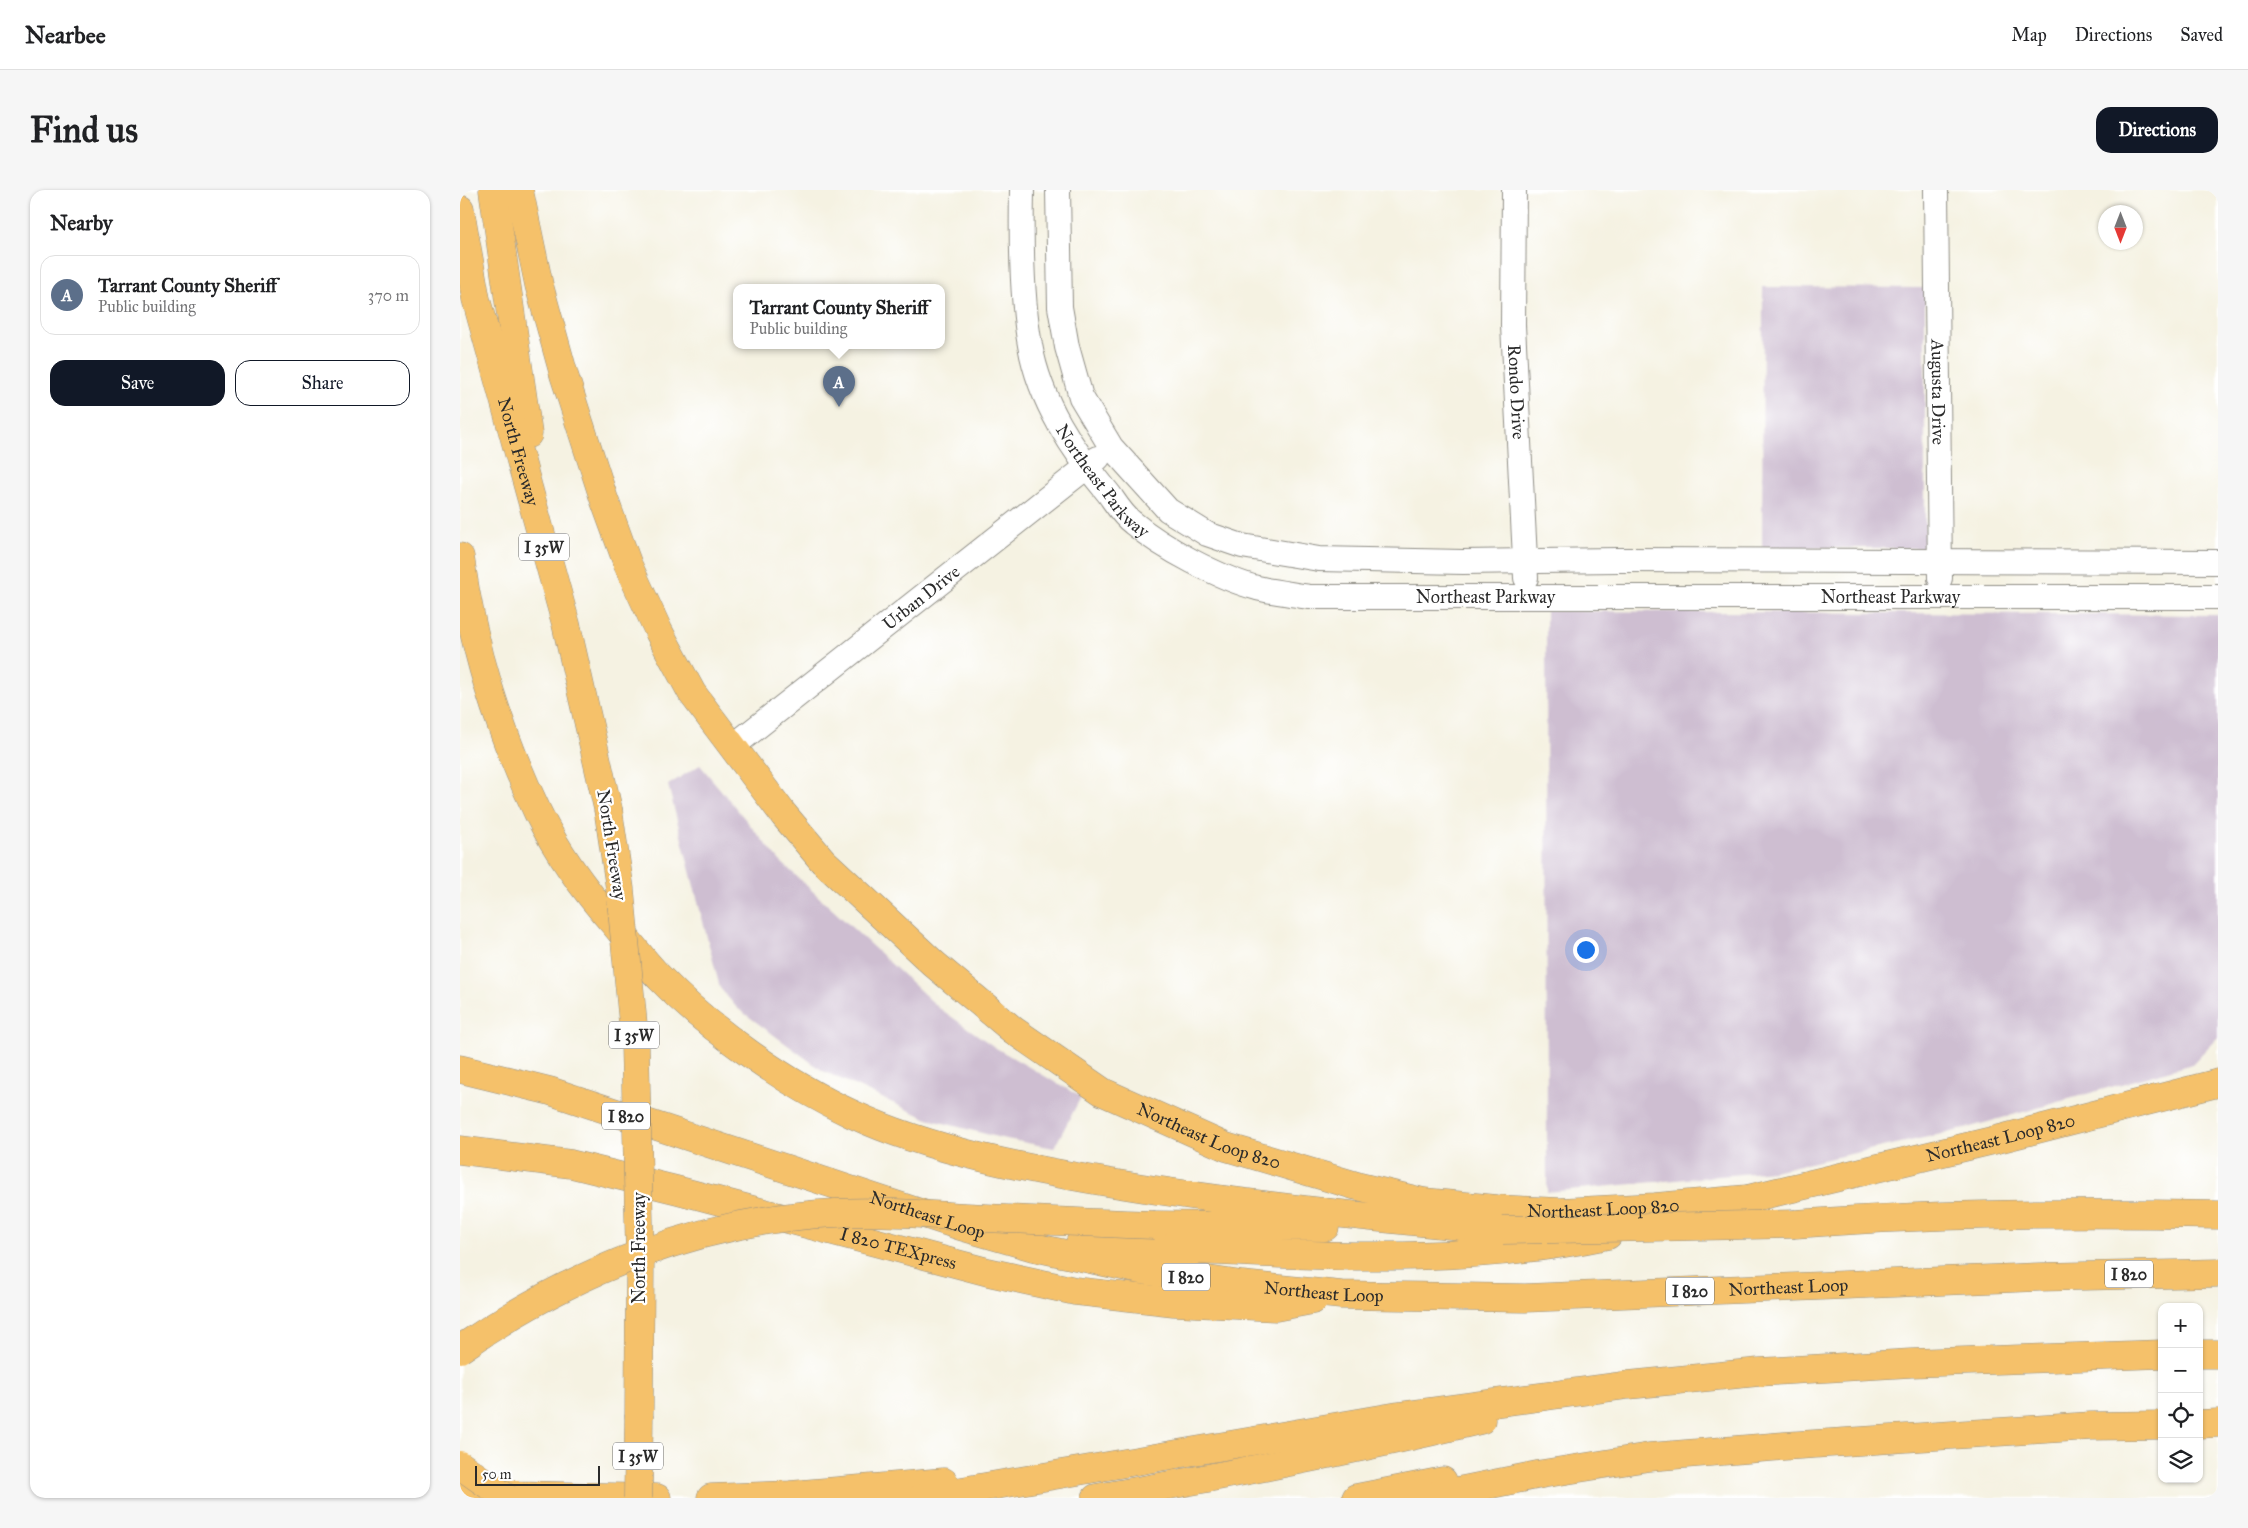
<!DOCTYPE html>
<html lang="en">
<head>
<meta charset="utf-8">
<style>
  :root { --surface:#fff; --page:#f6f6f6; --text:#202124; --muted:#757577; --line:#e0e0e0; --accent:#111827 }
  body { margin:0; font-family:"IM FELL Great Primer",serif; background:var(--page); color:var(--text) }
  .controls { position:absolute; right:15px; bottom:15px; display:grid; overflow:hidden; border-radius:10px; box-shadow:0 1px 4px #0004 }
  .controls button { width:45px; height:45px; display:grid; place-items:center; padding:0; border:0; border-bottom:1px solid var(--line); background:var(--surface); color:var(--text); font:25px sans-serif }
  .compass { position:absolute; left:1638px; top:15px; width:45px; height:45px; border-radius:50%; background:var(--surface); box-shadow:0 1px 4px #0004; rotate:180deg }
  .scale { position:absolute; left:15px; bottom:12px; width:125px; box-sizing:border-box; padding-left:5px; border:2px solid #2b2b2b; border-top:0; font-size:14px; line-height:18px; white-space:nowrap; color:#2b2b2b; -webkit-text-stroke:4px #fff; paint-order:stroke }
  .you { position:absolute; left:1125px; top:759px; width:18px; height:18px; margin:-12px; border:4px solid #fff; border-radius:50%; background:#1a73e8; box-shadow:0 0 0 8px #1a73e833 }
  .badge { display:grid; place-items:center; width:32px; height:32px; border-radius:50%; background:var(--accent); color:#fff; font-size:16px; font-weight:700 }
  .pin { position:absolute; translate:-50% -41px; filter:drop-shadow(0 1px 2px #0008) }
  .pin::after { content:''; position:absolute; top:26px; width:18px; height:15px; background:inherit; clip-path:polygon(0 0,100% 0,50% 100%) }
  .popup { position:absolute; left:273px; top:94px; width:212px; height:65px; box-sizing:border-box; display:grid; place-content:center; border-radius:10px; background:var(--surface); filter:drop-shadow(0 1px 4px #0005); font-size:16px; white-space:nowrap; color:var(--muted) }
  .popup b { font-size:19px; color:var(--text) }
  .popup::after { content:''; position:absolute; left:50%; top:100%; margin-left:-10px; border:10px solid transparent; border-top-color:var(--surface) }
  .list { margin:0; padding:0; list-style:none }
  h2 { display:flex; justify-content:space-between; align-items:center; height:65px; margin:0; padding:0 20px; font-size:21px }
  h2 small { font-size:16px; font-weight:400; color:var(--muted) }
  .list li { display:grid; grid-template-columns:32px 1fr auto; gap:15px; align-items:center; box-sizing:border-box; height:80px; margin:0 10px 10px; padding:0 10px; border:1px solid var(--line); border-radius:15px }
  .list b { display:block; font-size:19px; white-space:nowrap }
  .list p { margin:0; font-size:16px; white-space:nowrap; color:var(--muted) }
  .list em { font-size:16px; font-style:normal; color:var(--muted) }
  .actions { display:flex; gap:10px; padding:15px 20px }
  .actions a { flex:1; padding:11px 0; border:1px solid var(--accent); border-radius:15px; text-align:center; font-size:18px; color:var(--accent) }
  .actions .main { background:var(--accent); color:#fff }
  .icon { flex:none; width:28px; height:28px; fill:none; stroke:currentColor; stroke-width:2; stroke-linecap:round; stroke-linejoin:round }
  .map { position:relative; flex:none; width:1758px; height:1308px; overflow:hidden; border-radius:15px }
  header { display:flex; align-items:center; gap:30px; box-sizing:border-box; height:70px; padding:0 25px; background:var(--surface); border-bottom:1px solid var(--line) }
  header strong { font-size:24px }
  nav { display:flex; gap:28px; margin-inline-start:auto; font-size:18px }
  .intro { display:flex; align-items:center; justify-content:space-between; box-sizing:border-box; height:120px; padding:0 30px }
  h1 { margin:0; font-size:35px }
  .button { padding:12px 22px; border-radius:15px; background:var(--accent); color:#fff; font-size:18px; font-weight:700 }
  main { display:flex; gap:30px; padding:0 30px }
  aside { flex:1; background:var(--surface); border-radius:15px; box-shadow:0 1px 4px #0004 }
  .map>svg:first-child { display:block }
  .industrial { fill:#cebed1 }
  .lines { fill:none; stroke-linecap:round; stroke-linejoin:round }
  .minor-casing { stroke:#908e86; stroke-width:26 }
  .major-casing { stroke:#908e86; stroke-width:29 }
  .highway-casing { stroke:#908e86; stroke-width:29 }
  .minor { stroke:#fff; stroke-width:24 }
  .major { stroke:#f5c16b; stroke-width:28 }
  .highway { stroke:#f5c16b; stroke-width:28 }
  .highway-bridge-casing { stroke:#908e86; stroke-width:29; stroke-linecap:butt }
  .highway-bridge { stroke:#f5c16b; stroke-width:28 }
  .labels { text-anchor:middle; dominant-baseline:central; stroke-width:4.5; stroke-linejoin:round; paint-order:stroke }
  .shield { fill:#fff; stroke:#6b6b6b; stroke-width:1 }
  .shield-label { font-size:16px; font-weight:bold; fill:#2b2b2b }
  .street-label { font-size:18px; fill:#2b2b2b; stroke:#fff }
</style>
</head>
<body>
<header>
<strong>Nearbee</strong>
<nav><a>Map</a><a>Directions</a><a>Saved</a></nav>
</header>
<div class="intro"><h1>Find us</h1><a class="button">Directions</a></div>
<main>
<aside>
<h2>Nearby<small></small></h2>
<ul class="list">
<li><span class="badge" style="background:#5c6f8a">A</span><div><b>Tarrant County Sheriff</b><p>Public building</p></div><em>370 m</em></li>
</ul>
<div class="actions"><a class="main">Save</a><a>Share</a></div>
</aside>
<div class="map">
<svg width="1758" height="1308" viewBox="0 0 1758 1308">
  <rect width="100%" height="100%" fill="#fff"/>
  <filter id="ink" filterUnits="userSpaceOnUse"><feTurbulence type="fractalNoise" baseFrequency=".02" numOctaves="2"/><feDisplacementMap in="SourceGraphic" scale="10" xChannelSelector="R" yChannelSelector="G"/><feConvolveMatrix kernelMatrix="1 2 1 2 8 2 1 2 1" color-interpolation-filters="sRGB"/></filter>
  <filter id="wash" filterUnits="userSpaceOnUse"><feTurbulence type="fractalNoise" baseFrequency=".0096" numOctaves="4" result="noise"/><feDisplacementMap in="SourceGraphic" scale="20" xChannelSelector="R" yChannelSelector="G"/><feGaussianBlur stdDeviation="1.12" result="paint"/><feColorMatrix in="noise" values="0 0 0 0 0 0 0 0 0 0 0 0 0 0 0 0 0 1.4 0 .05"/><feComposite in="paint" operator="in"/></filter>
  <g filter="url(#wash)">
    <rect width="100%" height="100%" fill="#f5f2e2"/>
    <g class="industrial">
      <polygon points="1303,97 1465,98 1465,358 1302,358"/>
      <polygon points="1086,421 1758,425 1758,847 1732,874 1500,940 1313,981 1087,1002"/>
      <polygon points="240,575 320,671 479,818 536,858 621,907 594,958 541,948 468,929 363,881 277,818 260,798 208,595"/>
    </g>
  </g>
  <g filter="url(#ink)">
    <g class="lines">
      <g class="minor-casing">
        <g id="minor">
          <path id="s1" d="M562 0C561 49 561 107 570 155 580 212 613 261 649 304 656 314 663 326 673 333 703 358 759 388 797 398 814 402 832 404 849 407H1758"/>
          <polyline points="598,0 600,117 607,157 621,207 651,257 708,320 747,344 782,356 859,369 1003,372 1159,370 1758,372"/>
          <path id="s2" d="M1054 0 1053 135 1066 388"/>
          <path id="s3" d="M1476 0 1480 388"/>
          <path id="s4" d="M272 557 638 268"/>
        </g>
      </g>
      <g class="major-casing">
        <g id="major">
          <path id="s5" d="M59 0 79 95 104 185 144 309 168 375 199 442 232 503 324 625 363 671 474 774 553 840 643 902 766 957 897 996 964 1012 1037 1019 1100 1022 1195 1017 1287 1009 1539 949 1758 893"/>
        </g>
      </g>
      <g class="highway-casing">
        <g id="highway">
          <polyline points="33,0 68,244"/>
          <path id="s6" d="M0 19 16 109 106 434 148 619"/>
          <path d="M0 367C13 459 38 539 78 623 98 664 126 702 156 736 171 754 185 773 201 789 250 840 327 894 392 924 471 961 572 980 658 994 785 1015 914 1028 1042 1040"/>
          <path id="s7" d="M0 879 90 901 500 1036 573 1057 681 1080 782 1095 881 1105 1065 1108 1579 1087 1758 1083"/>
          <path id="s8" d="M0 960 111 974 217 1000 528 1082 615 1101 714 1112 816 1117 853 1110"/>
          <polyline points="1207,1032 1287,1009"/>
          <path d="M1335 1034C1476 1023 1617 1022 1758 1025"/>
          <polyline points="695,1035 865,1037"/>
          <path d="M620 1053C672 1059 726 1059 779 1062 902 1068 1026 1071 1148 1045"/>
          <polyline points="1739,1164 1758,1164"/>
          <polyline points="179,1225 180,1073"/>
          <polyline points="1739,1234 1758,1233"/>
          <polyline points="0,1300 58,1305 197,1308"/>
          <polyline points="251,1308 330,1305 484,1292"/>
          <polyline points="461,1308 938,1226 1168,1195 1299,1182 1451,1173 1702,1164"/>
          <path d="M636 1308C765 1286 893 1261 1021 1230"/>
          <polyline points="896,1308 983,1291"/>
          <polyline points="963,1308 1082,1284 1189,1267 1324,1256 1631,1236 1702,1235"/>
        </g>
      </g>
      <use href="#minor" class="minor"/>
      <use href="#major" class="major"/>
      <use href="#highway" class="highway"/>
      <g class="highway-bridge-casing">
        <g id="highway-bridge">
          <polyline points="148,619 160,699 175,855 180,1073"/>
          <polyline points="1042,1040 1335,1034"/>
          <path d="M0 1159C111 1082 239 1030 375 1023 418 1021 463 1024 507 1027 569 1030 632 1033 695 1035"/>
          <polyline points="0,1275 47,1308"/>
          <polyline points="178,1308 179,1225"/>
        </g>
      </g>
      <use href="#highway-bridge" class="highway-bridge"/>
    </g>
  </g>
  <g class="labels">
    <g class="shield">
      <rect x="59" y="343.5" width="50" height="27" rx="4"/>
      <rect x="149" y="831.5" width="50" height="27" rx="4"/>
      <rect x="142" y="912.5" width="48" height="27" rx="4"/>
      <rect x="1645" y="1070.5" width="48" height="27" rx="4"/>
      <rect x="702" y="1073.5" width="48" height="27" rx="4"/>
      <rect x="1206" y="1087.5" width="48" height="27" rx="4"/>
      <rect x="153" y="1252.5" width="50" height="27" rx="4"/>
    </g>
    <g class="shield-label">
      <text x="84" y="357">I 35W</text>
      <text x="174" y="845">I 35W</text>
      <text x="166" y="926">I 820</text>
      <text x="1669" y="1084">I 820</text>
      <text x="726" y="1087">I 820</text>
      <text x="1230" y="1101">I 820</text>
      <text x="178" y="1266">I 35W</text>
    </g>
    <g class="street-label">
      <text stroke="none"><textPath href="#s2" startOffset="202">Rondo Drive</textPath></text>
      <text stroke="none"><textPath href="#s3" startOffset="202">Augusta Drive</textPath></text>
      <text stroke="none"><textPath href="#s6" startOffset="250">North Freeway</textPath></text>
      <text stroke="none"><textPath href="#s1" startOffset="312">Northeast Parkway</textPath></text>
      <text stroke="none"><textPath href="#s1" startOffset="734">Northeast Parkway</textPath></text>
      <text stroke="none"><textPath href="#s1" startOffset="1139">Northeast Parkway</textPath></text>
      <text stroke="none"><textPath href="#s4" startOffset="241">Urban Drive</textPath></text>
      <text transform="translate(152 655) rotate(81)">North Freeway</text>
      <text stroke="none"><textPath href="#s5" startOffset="1226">Northeast Loop 820</textPath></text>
      <text stroke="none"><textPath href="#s5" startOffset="2036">Northeast Loop 820</textPath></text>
      <text stroke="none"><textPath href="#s5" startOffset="1631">Northeast Loop 820</textPath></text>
      <text stroke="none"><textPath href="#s7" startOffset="490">Northeast Loop</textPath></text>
      <text transform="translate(179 1058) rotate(-90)">North Freeway</text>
      <text stroke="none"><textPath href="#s8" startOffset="450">I 820 TEXpress</textPath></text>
      <text stroke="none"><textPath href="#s7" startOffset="1360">Northeast Loop</textPath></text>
      <text stroke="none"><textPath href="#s7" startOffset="895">Northeast Loop</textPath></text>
    </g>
  </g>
</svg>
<div class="controls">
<button>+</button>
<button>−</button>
<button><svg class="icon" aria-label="locate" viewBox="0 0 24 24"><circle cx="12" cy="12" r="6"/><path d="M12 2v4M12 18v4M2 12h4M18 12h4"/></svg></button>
<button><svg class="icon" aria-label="layers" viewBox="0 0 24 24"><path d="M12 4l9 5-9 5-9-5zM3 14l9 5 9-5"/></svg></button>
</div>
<svg class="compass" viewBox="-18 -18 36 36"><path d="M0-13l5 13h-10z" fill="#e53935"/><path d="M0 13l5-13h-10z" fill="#757577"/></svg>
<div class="scale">50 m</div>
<div class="you"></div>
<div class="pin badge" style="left:379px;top:217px;background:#5c6f8a">A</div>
<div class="popup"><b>Tarrant County Sheriff</b>Public building</div>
</div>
</main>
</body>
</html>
